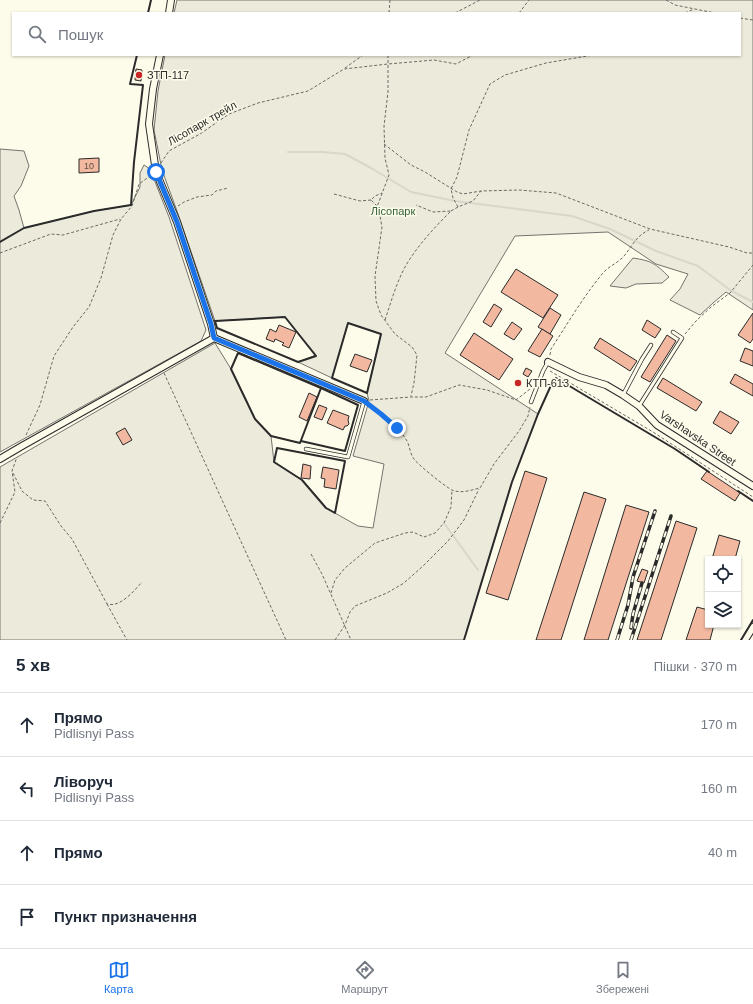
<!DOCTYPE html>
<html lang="uk">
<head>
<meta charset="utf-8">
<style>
  :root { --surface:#fff; --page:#f2f2f3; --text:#1f2937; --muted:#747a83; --line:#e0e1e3; --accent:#1a73e8 }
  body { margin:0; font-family:Helvetica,sans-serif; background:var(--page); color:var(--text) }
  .controls { position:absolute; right:12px; bottom:12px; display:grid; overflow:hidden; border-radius:0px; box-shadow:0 1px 3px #0004 }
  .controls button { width:36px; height:36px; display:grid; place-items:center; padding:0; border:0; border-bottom:1px solid var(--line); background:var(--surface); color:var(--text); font:20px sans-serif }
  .stop { position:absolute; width:12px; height:12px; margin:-9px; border:3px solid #1a73e8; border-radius:50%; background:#fff }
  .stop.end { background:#1a73e8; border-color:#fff; box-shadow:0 1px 4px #0008 }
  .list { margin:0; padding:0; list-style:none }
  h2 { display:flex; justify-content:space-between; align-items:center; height:52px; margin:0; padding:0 16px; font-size:17px }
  h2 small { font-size:13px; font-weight:400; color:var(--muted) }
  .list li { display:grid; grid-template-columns:26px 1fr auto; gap:12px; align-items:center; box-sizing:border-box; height:64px; padding:0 16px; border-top:1px solid var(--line) }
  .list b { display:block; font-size:15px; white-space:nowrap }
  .list p { margin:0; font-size:13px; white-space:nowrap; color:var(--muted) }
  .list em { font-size:13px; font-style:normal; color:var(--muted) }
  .icon { flex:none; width:22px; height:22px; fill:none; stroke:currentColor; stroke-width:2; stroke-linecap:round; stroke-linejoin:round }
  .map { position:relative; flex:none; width:753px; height:640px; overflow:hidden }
  .search { position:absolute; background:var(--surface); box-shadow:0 1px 3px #0004; left:12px; right:12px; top:12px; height:44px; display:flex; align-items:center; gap:10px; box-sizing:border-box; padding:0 14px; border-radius:0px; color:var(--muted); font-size:15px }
  .sheet { height:308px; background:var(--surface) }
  nav { display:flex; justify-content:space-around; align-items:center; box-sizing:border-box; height:56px; border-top:1px solid var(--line); background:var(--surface); font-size:11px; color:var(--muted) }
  nav a { display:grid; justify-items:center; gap:2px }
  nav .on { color:var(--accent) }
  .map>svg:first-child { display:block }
  .green { fill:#ecebdb; stroke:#74746e }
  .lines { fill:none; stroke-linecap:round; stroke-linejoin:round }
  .stream { stroke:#d8d7c9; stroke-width:2 }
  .building { fill:#f2b8a0; stroke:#2b2b2b }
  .lane-casing { stroke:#2b2b2b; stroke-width:4.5 }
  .street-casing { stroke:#2b2b2b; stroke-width:8 }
  .path { stroke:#6a6964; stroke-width:1; stroke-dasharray:3 2; stroke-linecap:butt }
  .lane { stroke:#fdfbea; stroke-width:3 }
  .street { stroke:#fdfbea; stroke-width:6 }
  .rail-casing { stroke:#2b2b2b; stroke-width:3.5 }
  .rail { stroke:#fdfbea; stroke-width:2; stroke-dasharray:6; stroke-linecap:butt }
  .wall { stroke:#2b2b2b; stroke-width:2 }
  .route { stroke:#1a73e8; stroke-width:5 }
  .poi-dot { fill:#c62828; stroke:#fdfbea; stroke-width:1.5 }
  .labels { text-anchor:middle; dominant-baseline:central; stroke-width:3; stroke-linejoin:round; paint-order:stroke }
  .number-label { font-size:9px; fill:#5d4e48 }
  .poi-label { font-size:11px; fill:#2b2b2b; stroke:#fdfbea; text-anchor:start }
  .street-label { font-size:11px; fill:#2b2b2b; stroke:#fdfbea }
  .park-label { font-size:11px; fill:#34623c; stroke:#fdfbea }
</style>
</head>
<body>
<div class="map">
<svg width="753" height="640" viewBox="0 0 753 640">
  <rect width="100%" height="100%" fill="#fdfbea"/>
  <g class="green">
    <polygon points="177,0 753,0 753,310 726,292 713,303 700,315 670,300 680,289 688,274 656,264 608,232 515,236 445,353 538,414 512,482 464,640 0,640 0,467 215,343 231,369 255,419 271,436 274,462 302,480 326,508 358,526 373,528 384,464 353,456 369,401 367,393 381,334 348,323 332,378 298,362 316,355 285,317 215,321 177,211 162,170 154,130 158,91 165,55 740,55 740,13 174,13"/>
    <polygon points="0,149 24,151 29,166 21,186 14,196 19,210 24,228 94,211 131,205 140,187 140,173 144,165 150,169 169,217 206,330 201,341 0,452"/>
    <path d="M633 258C652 261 655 263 669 277L662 283 636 284 626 288 610 286Z"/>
  </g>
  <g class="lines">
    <g class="stream">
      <polyline points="288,152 323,152 345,154 371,168 411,192 455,201 572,216 610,229 656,251 698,266 730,290 753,302"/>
      <polyline points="444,523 478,570"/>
    </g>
  </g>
  <g class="building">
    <polygon points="136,69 142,70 141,81 135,80"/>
    <polygon points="99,158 99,172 79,173 79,159"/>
    <polygon points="516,269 558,295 543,318 501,292"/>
    <polygon points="494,304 502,309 491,327 483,322"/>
    <polygon points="550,308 561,315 550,334 538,327"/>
    <polygon points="753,313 753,339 750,343 738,335"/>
    <polygon points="647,320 661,329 655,338 642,330"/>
    <polygon points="512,322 522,329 514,340 504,334"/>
    <polygon points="279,325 296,332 289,348 282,345 284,343 275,339 274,342 266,339 270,329 276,332"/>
    <polygon points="542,329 553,336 540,357 528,351"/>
    <polygon points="474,333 513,359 499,380 460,355"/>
    <polygon points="667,335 676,341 650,382 641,377"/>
    <polygon points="600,338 637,361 630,371 594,348"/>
    <polygon points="745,348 753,351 753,366 740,361"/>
    <polygon points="355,354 372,360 367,372 350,366"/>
    <polygon points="526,368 532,371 528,377 523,374"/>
    <polygon points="735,374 753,384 753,396 730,383"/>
    <polygon points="663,378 702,402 696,411 657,388"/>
    <polygon points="309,393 317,397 307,421 299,417"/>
    <polygon points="319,405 327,408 322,420 314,417"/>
    <polygon points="333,410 349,416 348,420 349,424 347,426 345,426 343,430 327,423"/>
    <polygon points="720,411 739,422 731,434 713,423"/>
    <polygon points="125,428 132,440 123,445 116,433"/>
    <polygon points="303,464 311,466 310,479 301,478"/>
    <polygon points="323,467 339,470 336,489 324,487 325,479 321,478"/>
    <polygon points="525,471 547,478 508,600 486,593"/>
    <polygon points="707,471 740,493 735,501 701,479"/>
    <polygon points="584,492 606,499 561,640 536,640"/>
    <polygon points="626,505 649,512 608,640 584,640"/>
    <polygon points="676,521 697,528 661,640 637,640"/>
    <polygon points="719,535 740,541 735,559 712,559"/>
    <polygon points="642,569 648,571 644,583 637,581"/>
    <polygon points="697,607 708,610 708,625 714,625 710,640 686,640"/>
  </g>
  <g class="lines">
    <g class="lane-casing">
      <g id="lane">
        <polyline points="623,395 642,359 651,345"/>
        <polyline points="531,402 543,371 548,362"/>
        <polyline points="639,406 682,338 673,332"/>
        <polyline points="306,449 348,457 364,401"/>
      </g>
    </g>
    <g class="street-casing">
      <g id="street">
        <polyline points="169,13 171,0"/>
        <polyline points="160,55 153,89 149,124 156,172 177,222 211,324 214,338"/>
        <polyline points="214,338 364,401"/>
        <polyline points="548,362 579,377 606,385 623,395 639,406 657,425 753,486"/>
        <polyline points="0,459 22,446 214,338"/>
        <polyline points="745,640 753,627"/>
      </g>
    </g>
    <g class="path">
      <polyline points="666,0 675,5 715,13"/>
      <polyline points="389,13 390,0"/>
      <polyline points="455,13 480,0"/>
      <polyline points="519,13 529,0"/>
      <polyline points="685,13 694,9"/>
      <polyline points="740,18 753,20"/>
      <polyline points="388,55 388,92 384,126 385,158 389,175 377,207 380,216 382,227 375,276 376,301 381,315 395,334 412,347 417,355 414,383 411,396"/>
      <polyline points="345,68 363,55"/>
      <polyline points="384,144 411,165 425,172 457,192 463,194 481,191 519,190 556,193 650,229 729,247 747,253 753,253"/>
      <polyline points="161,163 169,151 200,134 229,114 258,103 308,91 344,69 388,64 434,60 456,64 473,55"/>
      <polyline points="334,194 360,201 371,200"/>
      <polyline points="178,206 184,202 197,197 212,195 216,191 228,188"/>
      <polyline points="377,206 371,200 375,196 382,193"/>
      <polyline points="458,207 453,198 451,189 457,177 469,130 490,84 505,75 546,63 593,55"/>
      <polyline points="451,211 458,207 473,201 481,191"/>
      <polyline points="0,253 51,234 63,235 120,219"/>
      <path d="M385 320C391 302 396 284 405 267 417 246 434 228 451 211L433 212 416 205"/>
      <polyline points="685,334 696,321 711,307 730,293 753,265"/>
      <path d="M550 355 551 349C568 323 583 297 603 273 609 266 618 263 624 256 633 245 636 236 649 230"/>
      <polyline points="550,371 653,432 753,497"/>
      <polyline points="164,373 286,640"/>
      <polyline points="370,400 411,397 426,397 459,385 487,390 516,400 530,389"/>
      <path d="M369 405C383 415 398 426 407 441 410 447 410 454 414 459 417 464 447 488 452 490 461 494 471 490 480 488L494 464 519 431 528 416 530 407"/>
      <polyline points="26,435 40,405 54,356 73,327 89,307 101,278 113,235 121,219 132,206 139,184 150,176"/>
      <path d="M13 473 22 491 33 500 45 501 61 526 72 539 107 604C120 608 134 591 142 582"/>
      <polyline points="0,523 15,492 12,471 17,457"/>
      <polyline points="311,554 322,574 351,640"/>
      <polyline points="331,593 335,580 345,568 375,543 405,533 413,532 424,537 435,533 444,523 451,507 452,490"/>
      <polyline points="107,604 127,640"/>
      <polyline points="335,640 345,625 350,612 355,606 387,593 404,583 423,566 448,541 464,520 479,489"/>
    </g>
    <use href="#lane" class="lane"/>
    <use href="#street" class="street"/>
    <g class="rail-casing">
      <g id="rail">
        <polyline points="631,628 633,614 642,583"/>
        <polyline points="617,640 628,605 633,577 655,511"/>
        <polyline points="631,640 671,516"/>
      </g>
    </g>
    <use href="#rail" class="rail"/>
    <g class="wall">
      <polyline points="148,13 151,0"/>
      <polyline points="0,242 24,228 94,211 131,205 134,162 143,85 130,84 137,55"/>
      <polygon points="285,317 316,356 298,362 217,328 215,321"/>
      <polygon points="348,323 381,334 367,393 332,378"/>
      <polygon points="238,353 321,388 300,443 271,436 255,419 231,369"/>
      <polyline points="301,441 345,451 358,405 321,388"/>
      <polygon points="277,448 345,461 335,513 326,508 302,480 274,462"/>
      <polyline points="738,491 753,501"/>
      <polyline points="464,640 512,482 538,414 553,381 556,378 675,449 709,472"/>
      <polyline points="741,640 753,620"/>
    </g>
  </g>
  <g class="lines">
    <polyline class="route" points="156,172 177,222 211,324 214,338 364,401 381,414 397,428"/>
  </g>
  <g class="poi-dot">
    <circle cx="139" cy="75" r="4"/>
    <circle cx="518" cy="383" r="4"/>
  </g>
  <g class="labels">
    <g class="number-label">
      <text x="89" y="166">10</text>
    </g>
    <g class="poi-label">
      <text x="147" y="75">ЗТП-117</text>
      <text x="526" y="383">КТП-613</text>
    </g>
    <g class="street-label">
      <text transform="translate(202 123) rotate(-30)">Лісопарк трейл</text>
      <text transform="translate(698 438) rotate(34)">Varshavska Street</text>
    </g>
    <g class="park-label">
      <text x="393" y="211">Лісопарк</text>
    </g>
  </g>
</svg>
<div class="controls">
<button><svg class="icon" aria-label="locate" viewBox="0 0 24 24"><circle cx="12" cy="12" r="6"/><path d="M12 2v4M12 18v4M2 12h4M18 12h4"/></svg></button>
<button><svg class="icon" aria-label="layers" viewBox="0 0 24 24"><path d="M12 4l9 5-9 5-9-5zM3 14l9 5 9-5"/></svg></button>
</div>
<div class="stop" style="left:156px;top:172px"></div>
<div class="stop end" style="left:397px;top:428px"></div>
<div class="search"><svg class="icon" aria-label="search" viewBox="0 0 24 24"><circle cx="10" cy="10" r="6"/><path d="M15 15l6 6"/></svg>Пошук</div>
</div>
<section class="sheet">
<h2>5 хв<small>Пішки · 370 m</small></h2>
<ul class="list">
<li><svg class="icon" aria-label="ahead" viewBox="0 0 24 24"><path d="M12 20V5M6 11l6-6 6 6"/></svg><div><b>Прямо</b><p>Pidlisnyi Pass</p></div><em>170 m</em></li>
<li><svg class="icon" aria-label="left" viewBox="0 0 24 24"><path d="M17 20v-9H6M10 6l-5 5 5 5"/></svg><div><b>Ліворуч</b><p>Pidlisnyi Pass</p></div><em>160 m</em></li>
<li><svg class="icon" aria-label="ahead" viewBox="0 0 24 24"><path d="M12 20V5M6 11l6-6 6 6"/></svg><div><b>Прямо</b></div><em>40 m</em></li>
<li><svg class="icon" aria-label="arrive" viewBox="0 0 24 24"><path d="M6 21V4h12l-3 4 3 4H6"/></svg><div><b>Пункт призначення</b></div></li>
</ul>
</section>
<nav>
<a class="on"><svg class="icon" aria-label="map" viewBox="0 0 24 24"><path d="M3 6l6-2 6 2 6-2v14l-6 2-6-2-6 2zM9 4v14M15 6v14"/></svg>Карта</a>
<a><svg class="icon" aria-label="directions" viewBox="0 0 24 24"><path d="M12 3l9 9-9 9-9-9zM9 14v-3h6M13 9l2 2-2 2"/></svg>Маршрут</a>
<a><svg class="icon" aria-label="saved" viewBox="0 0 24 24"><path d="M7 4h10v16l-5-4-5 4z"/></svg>Збережені</a>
</nav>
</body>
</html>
